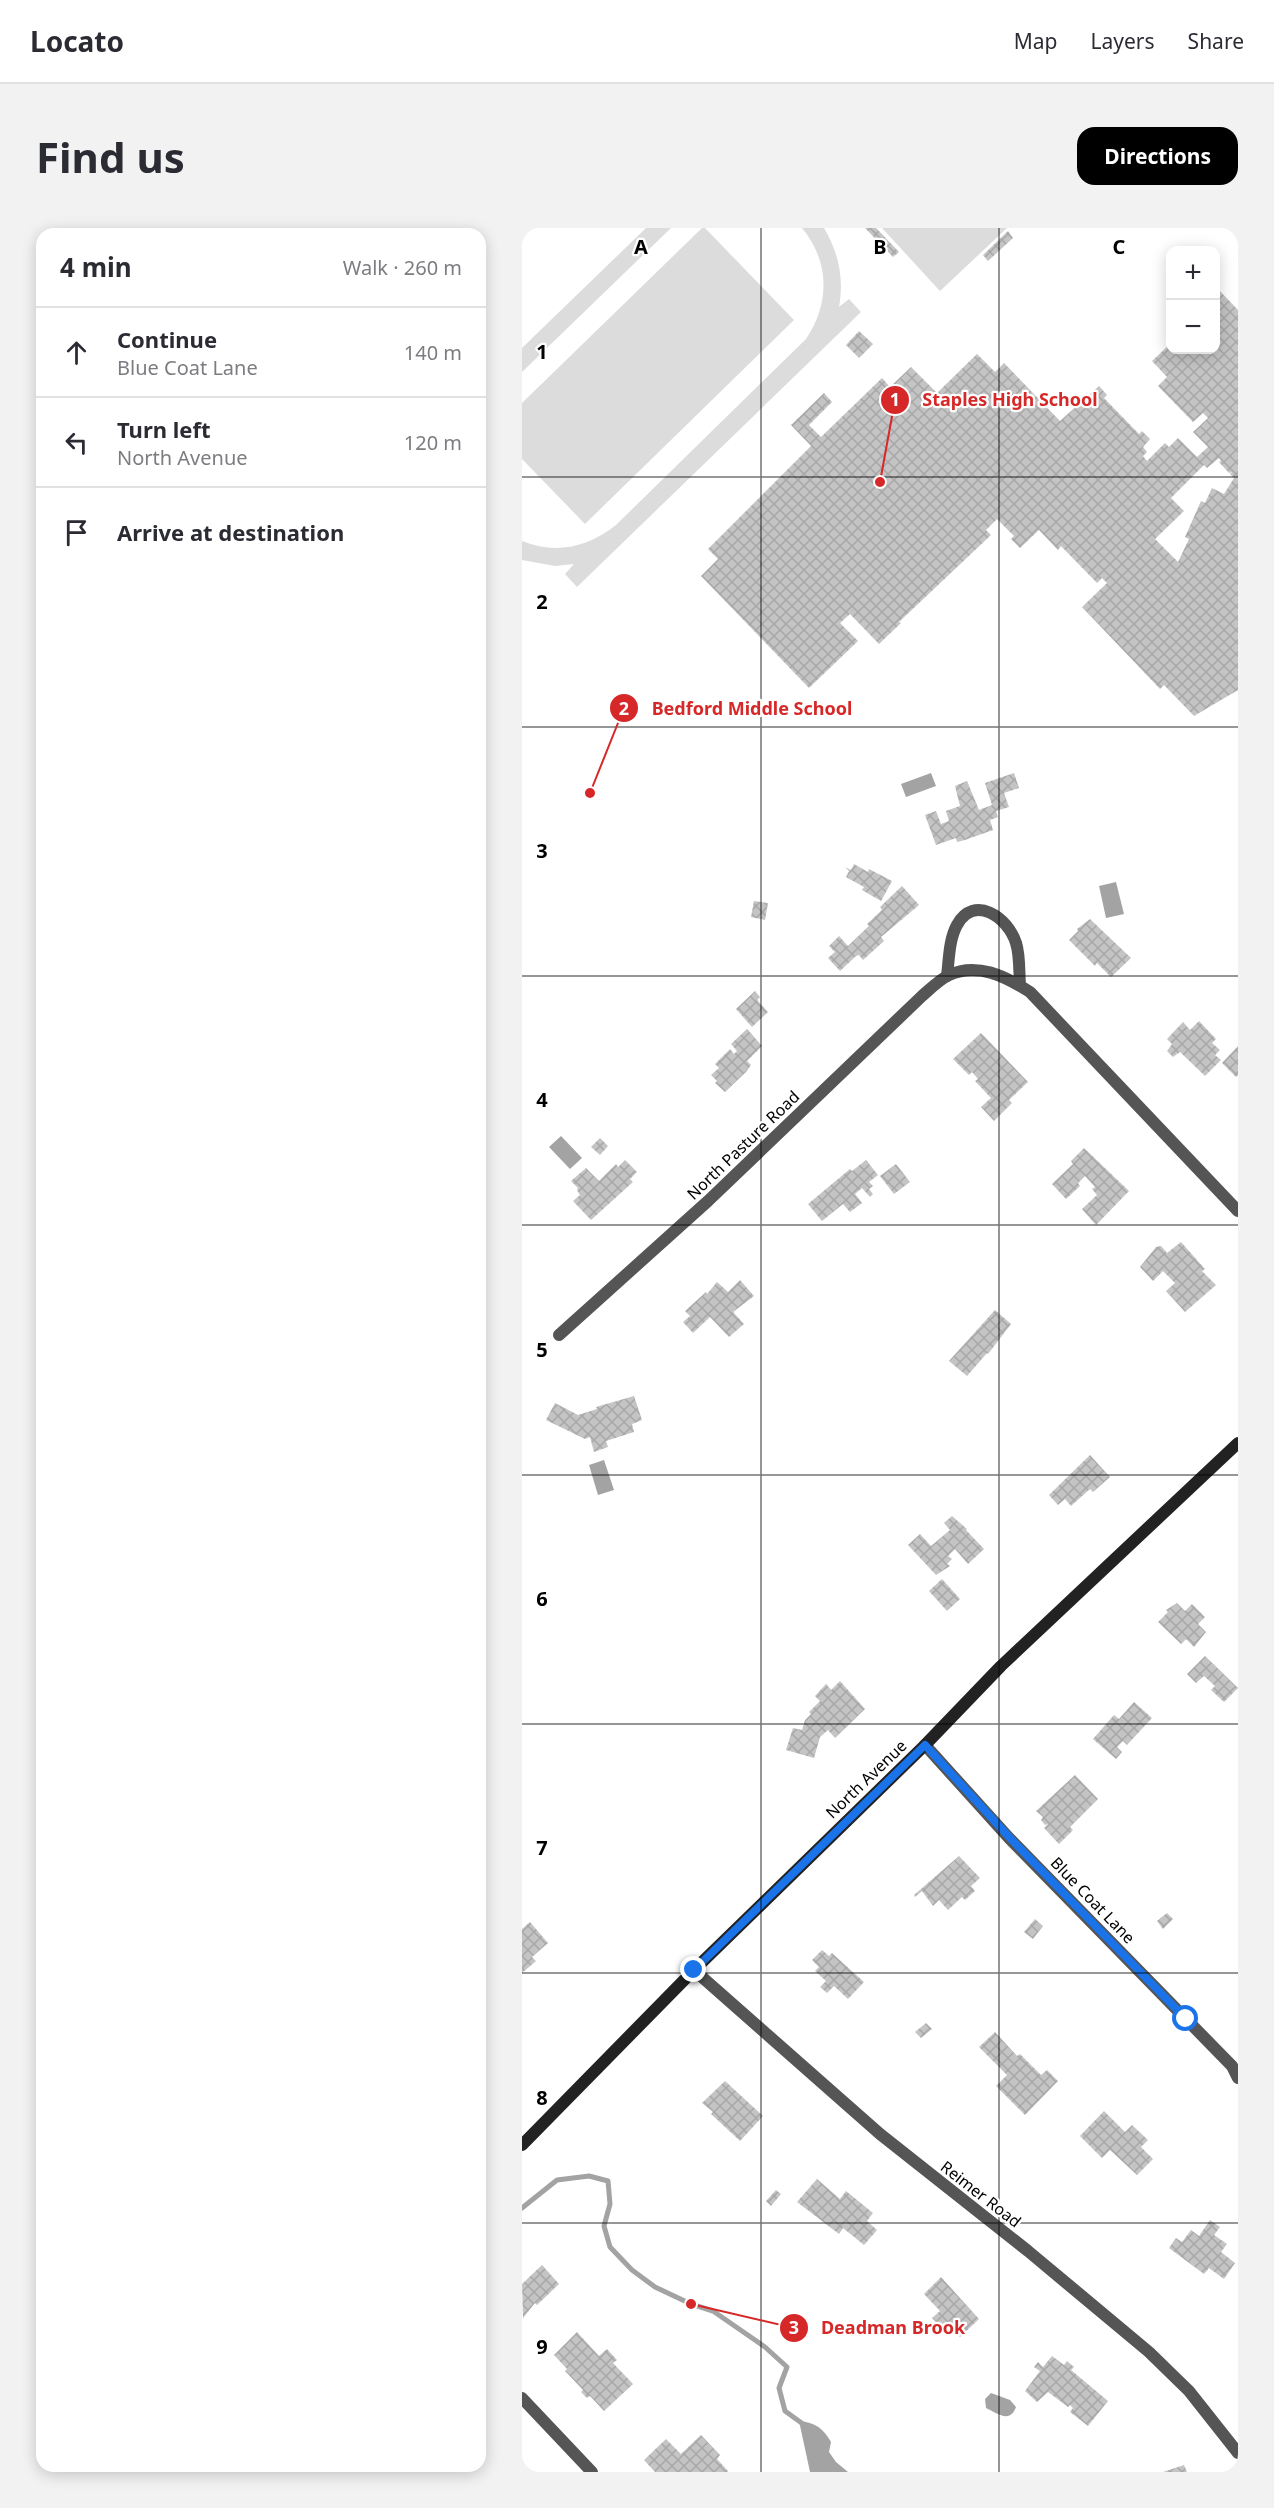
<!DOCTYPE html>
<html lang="en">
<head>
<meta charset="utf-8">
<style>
  :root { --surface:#fff; --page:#f2f2f3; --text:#2b2b33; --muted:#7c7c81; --line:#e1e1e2; --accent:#000 }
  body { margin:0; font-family:"Noto Sans",sans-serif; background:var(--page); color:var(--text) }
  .controls { position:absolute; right:18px; top:18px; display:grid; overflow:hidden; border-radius:12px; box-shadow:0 3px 15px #0003 }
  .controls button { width:54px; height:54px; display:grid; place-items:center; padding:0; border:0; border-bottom:2px solid var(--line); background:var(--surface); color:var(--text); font:30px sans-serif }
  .stop { position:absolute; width:18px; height:18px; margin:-14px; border:4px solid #1a73e8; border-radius:50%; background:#fff }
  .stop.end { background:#1a73e8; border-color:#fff; box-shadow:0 2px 6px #0008 }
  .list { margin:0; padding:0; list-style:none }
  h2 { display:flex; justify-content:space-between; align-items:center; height:78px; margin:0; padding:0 24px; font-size:26px }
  h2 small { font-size:20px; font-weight:400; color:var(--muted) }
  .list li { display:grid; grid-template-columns:39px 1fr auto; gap:18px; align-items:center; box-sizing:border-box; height:90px; padding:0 24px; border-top:2px solid var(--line) }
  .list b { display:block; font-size:22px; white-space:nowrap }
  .list p { margin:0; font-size:20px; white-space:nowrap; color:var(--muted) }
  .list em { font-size:20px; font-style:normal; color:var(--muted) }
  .icon { flex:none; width:33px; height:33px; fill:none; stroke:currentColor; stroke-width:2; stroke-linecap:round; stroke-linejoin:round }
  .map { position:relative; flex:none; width:716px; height:2244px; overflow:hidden; border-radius:18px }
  header { display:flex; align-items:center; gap:36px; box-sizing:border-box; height:84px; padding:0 30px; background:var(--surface); border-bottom:2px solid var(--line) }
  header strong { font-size:28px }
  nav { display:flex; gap:33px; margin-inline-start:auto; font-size:21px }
  .intro { display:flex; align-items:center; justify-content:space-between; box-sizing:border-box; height:144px; padding:0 36px }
  h1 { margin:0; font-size:42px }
  .button { padding:15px 27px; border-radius:18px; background:var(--accent); color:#fff; font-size:21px; font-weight:700 }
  main { display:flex; gap:36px; padding:0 36px }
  aside { flex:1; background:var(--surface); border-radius:18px; box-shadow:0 3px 15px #0003 }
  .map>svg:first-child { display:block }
  .pitch { fill:#dcdcdc }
  .water { fill:#a3a3a3 }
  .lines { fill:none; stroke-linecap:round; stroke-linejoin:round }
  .stream { stroke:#a3a3a3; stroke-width:5 }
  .building { fill:url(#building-cross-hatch); fill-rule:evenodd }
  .street { stroke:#555; stroke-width:12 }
  .secondary { stroke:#222; stroke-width:12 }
  .route { stroke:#1a73e8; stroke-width:8 }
  .grid { fill:none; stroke:#000; stroke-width:1.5; stroke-opacity:0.55 }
  .labels { text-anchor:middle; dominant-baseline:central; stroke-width:4.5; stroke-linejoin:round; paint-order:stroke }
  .street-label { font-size:16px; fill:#000; stroke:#fff }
  .grid-label { font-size:20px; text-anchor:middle; font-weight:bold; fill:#000; stroke:#fff; stroke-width:4.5; stroke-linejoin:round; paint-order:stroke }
  .leader { fill:none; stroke:#d62828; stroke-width:2 }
  .callout-dot { fill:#d62828; stroke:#fff; stroke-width:2 }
  .mark-label { font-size:18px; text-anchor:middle; font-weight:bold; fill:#fff }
  .callout-label { font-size:18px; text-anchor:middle; font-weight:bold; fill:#d62828; stroke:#fff; stroke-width:4.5; stroke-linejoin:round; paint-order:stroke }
</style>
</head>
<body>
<header>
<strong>Locato</strong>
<nav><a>Map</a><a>Layers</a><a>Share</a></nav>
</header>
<div class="intro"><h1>Find us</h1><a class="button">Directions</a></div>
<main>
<aside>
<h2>4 min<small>Walk · 260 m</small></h2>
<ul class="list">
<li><svg class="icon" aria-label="ahead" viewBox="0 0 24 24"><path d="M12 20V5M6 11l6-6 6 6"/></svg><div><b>Continue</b><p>Blue Coat Lane</p></div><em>140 m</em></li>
<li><svg class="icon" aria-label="left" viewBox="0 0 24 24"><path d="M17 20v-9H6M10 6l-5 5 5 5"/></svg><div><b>Turn left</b><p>North Avenue</p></div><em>120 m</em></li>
<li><svg class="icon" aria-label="arrive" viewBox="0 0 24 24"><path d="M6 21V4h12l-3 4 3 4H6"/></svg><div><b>Arrive at destination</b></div></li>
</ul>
</aside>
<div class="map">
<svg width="716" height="2244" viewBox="0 0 716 2244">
  <defs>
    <pattern id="building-cross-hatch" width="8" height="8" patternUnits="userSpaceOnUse" patternTransform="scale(1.5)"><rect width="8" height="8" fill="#c4c4c4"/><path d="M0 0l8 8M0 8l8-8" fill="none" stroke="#a7a7a7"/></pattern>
  </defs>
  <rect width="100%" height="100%" fill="#fff"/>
  <g class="pitch">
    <polygon points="124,0 149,0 0,144 0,120"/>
    <polygon points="180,0 183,0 272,92 63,296 0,231 0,175"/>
    <path d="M280 0H302C317 25 322 51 317 79L327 71 339 84 55 359 43 346 52 336 33 338 0 332V313C34 327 66 319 94 297L284 111C308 75 308 34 280 0Z"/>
    <polygon points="360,0 485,0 418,63"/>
  </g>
  <g class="water">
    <polygon points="409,545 414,558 384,569 379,556"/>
    <polygon points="594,654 602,686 584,690 577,658"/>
    <polygon points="39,908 60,930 48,941 27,919"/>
    <polygon points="82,1232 92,1262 76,1267 67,1237"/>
    <path d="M469 2165 488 2172 494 2179C488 2196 475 2185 464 2180L463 2171Z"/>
    <path d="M277 2193C293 2194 302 2201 309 2214L307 2224 314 2234 326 2244H288Z"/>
  </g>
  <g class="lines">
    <polyline class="stream" points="0,1980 35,1952 67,1948 86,1953 88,1976 82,1998 88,2019 110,2042 133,2059 169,2076 191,2083 243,2119 265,2139 257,2160 263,2183 281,2196"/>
  </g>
  <g class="building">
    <polygon points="343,0 354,0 377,24 371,29"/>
    <polygon points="486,3 491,10 466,33 461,27"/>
    <path d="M694 59 716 82V462L672 488 642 457 638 461 560 379 585 355 580 350 575 355 539 318 536 322 517 302 498 320 489 311 492 308 475 291 464 302 469 307 377 394 379 395 357 416 328 386 318 395 336 413 287 460 179 348 196 331 186 321 289 218 269 197 302 165 310 174 287 197 299 209 360 150 368 159 389 139 415 165 455 126 473 144 482 135 538 193 577 158 585 167 582 170 617 206 620 203 628 211 621 219 625 224 621 228 625 233 643 215 647 219 656 210 675 229 686 219 671 204 686 190 681 185 671 194 636 158 645 149 630 133 648 116V122H694ZM697 230 699 233 697 234 707 245 710 244 708 246 712 250 702 266 690 260 683 275 679 273 663 309 667 311 656 334 633 311 662 283 649 270 682 237 685 240Z"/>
    <polygon points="337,103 351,116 337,130 324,117"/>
    <polygon points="492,545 497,560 482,565 487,579 474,583 476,589 468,592 471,602 443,612 435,614 434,610 414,617 403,587 414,583 419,596 427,593 424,583 438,578 433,558 445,553 457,582 470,577 463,555"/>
    <polygon points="332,636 346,644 347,641 370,653 359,673 340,662 342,659 324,649 327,643 323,639 329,642"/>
    <polygon points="380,658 397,677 359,709 362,713 341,732 337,727 334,728 318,743 306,730 313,724 307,718 317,708 326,718 347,698 345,696 360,682 358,679"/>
    <polygon points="232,673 246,675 243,692 229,689"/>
    <polygon points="568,691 609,730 589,749 575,735 573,738 547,712 556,703 555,701"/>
    <polygon points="233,763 238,769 235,772 246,784 230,799 214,781"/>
    <polygon points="677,793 694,811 690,815 698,822 693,827 699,832 683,848 658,824 651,829 645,823 650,816 645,811 661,794 668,802"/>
    <polygon points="225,801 240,818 225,833 229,837 224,844 203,864 193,855 195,853 189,847 197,840 193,836 208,821 212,826 215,823 209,816"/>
    <polygon points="459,805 506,854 487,872 490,875 472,893 459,879 469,870 453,853 456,851 450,844 447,847 431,831"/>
    <polygon points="716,818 716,847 714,849 700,835"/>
    <polygon points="78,910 86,918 78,927 69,919"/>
    <polygon points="562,920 607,963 574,997 560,981 575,967 570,961 573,959 563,948 556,955 558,958 544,971 530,956 551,936 549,933"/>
    <polygon points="103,932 115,944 108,951 111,954 69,992 51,973 58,967 55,962 56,960 49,953 64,940 77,953 94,936 96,939"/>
    <polygon points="344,932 356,947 347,954 351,958 347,961 351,966 348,969 340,960 333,966 340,975 328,984 321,976 300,993 286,976 328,941 330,943"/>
    <polygon points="374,936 388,954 372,966 358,948"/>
    <polygon points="659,1014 683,1041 680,1043 694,1057 663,1084 644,1063 653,1055 641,1043 631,1053 618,1039 634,1019 639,1018 645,1025"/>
    <polygon points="218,1052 232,1068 211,1084 222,1096 207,1109 188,1089 171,1105 161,1094 168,1088 163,1083 184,1064 185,1066 195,1054 206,1064"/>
    <polygon points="473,1082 489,1096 466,1126 465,1125 445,1148 427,1133"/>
    <polygon points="112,1168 120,1192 110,1196 112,1204 84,1213 86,1219 72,1224 68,1209 63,1211 24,1192 33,1175 56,1187 75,1181 74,1179"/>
    <polygon points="568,1227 588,1249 571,1264 568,1261 549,1278 543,1271 536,1277 527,1267"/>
    <polygon points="430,1288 445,1301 444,1302 462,1321 446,1336 433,1321 426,1328 430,1331 425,1336 428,1338 414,1347 386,1317 398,1306 409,1318 428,1302 422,1295"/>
    <polygon points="420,1351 438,1371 425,1383 407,1363"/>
    <polygon points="655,1375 663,1383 670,1376 683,1389 676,1396 684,1404 672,1419 664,1411 659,1416 636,1394 646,1384 644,1382"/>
    <polygon points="683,1428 716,1460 702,1474 689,1462 693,1458 682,1448 674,1455 665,1446"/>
    <polygon points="318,1453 343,1481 313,1510 306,1502 298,1509 292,1530 264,1522 271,1500 280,1502 283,1492 289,1486 287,1484 298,1473 293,1468 304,1456 309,1462"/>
    <polygon points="612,1474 630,1490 605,1517 601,1513 595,1519 600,1524 594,1531 571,1511 592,1487 597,1491"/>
    <polygon points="553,1547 576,1571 548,1599 551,1602 537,1616 522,1600 526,1596 523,1597 519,1592 521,1589 514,1583"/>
    <polygon points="437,1628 458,1650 449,1658 453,1663 443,1672 440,1669 426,1682 417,1672 411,1678 400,1663 393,1669 392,1667"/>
    <polygon points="645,1685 651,1691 641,1701 635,1693"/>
    <polygon points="513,1691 521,1698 511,1711 502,1704"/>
    <polygon points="8,1694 26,1715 10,1729 14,1733 0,1745 0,1701"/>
    <polygon points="300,1722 307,1728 310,1725 342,1754 326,1771 312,1758 305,1765 298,1759 304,1753 293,1743 297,1739 290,1732"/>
    <polygon points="404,1795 410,1801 399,1810 393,1804"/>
    <polygon points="473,1804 495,1828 498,1826 519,1847 525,1842 536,1853 503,1887 474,1858 485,1847 457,1819"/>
    <polygon points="203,1853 241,1888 218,1913 189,1886 191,1884 180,1875"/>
    <polygon points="582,1883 603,1904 610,1897 626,1912 619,1919 631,1931 615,1947 588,1922 580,1930 558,1908"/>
    <polygon points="295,1951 318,1971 324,1963 351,1985 345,1993 355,2002 342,2017 321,2000 317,2006 275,1974"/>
    <polygon points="254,1962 259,1966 249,1978 244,1973"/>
    <polygon points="688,1992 698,1999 692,2007 705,2016 699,2024 713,2035 702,2051 687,2040 682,2046 647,2020 654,2010 660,2014 669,2002 677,2008"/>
    <polygon points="20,2037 37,2056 15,2077 13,2075 1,2090 0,2056"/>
    <polygon points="419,2049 457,2091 438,2109 425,2096 420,2100 410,2090 418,2083 402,2066"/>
    <polygon points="55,2104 77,2128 85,2121 95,2132 91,2135 111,2156 82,2183 68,2168 65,2170 59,2164 61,2162 43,2143 45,2141 32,2127"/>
    <polygon points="530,2128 542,2137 545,2133 552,2139 549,2142 586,2173 566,2198 548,2184 551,2180 548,2177 546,2179 526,2164 515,2174 503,2163 518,2143 512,2139 516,2134 521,2139"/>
    <polygon points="179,2207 198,2227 195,2231 206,2243 205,2244 133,2244 122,2232 144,2211 159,2226"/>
    <polygon points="662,2237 665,2244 641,2244"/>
  </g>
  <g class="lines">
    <g class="street">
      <path d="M425 748C427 732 427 711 435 697 452 666 486 689 494 715 498 727 497 744 498 757"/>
      <path d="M37 1107 186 973 400 768C408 761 417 752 427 747 455 734 483 748 508 764L716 983"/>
      <polyline points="403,1517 487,1610 710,1838 716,1850"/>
      <polyline points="172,1742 358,1906 506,2023 627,2124 667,2163 716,2225"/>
      <polyline points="0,2170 70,2244"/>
    </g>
    <polyline class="secondary" points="0,1917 172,1742 403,1517 479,1438 716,1215"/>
  </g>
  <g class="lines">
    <polyline class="route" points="172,1742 403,1517 488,1610 664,1791"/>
  </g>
  <path class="grid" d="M239 0V2244M477 0V2244M0 249H716M0 499H716M0 748H716M0 997H716M0 1247H716M0 1496H716M0 1745H716M0 1995H716"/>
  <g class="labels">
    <g class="street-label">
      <text transform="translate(221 917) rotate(-44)">North Pasture Road</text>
      <text transform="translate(344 1551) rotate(-44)">North Avenue</text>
      <text transform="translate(571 1672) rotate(46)">Blue Coat Lane</text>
      <text transform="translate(459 1966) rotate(38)">Reimer Road</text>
    </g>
  </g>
  <g class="grid-label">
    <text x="119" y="26">A</text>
    <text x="358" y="26">B</text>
    <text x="597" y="26">C</text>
    <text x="20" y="131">1</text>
    <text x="20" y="381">2</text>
    <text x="20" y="630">3</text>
    <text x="20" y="879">4</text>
    <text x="20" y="1129">5</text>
    <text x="20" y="1378">6</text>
    <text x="20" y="1627">7</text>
    <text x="20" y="1877">8</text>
    <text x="20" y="2126">9</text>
  </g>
  <path class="leader" d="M358 254L373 172M68 565L102 480M169 2076L272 2100"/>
  <g class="callout-dot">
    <circle cx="358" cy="254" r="6"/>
    <circle cx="68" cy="565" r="6"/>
    <circle cx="169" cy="2076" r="6"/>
    <circle cx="373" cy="172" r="15"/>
    <circle cx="102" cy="480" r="15"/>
    <circle cx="272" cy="2100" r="15"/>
  </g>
  <g class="mark-label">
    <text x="373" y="178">1</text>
    <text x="102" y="487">2</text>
    <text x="272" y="2106">3</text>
  </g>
  <g class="callout-label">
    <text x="488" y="178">Staples High School</text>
    <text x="230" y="487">Bedford Middle School</text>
    <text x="371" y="2106">Deadman Brook</text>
  </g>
</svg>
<div class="controls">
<button>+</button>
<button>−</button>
</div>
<div class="stop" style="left:664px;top:1791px"></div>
<div class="stop end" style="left:172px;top:1742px"></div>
</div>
</main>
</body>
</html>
